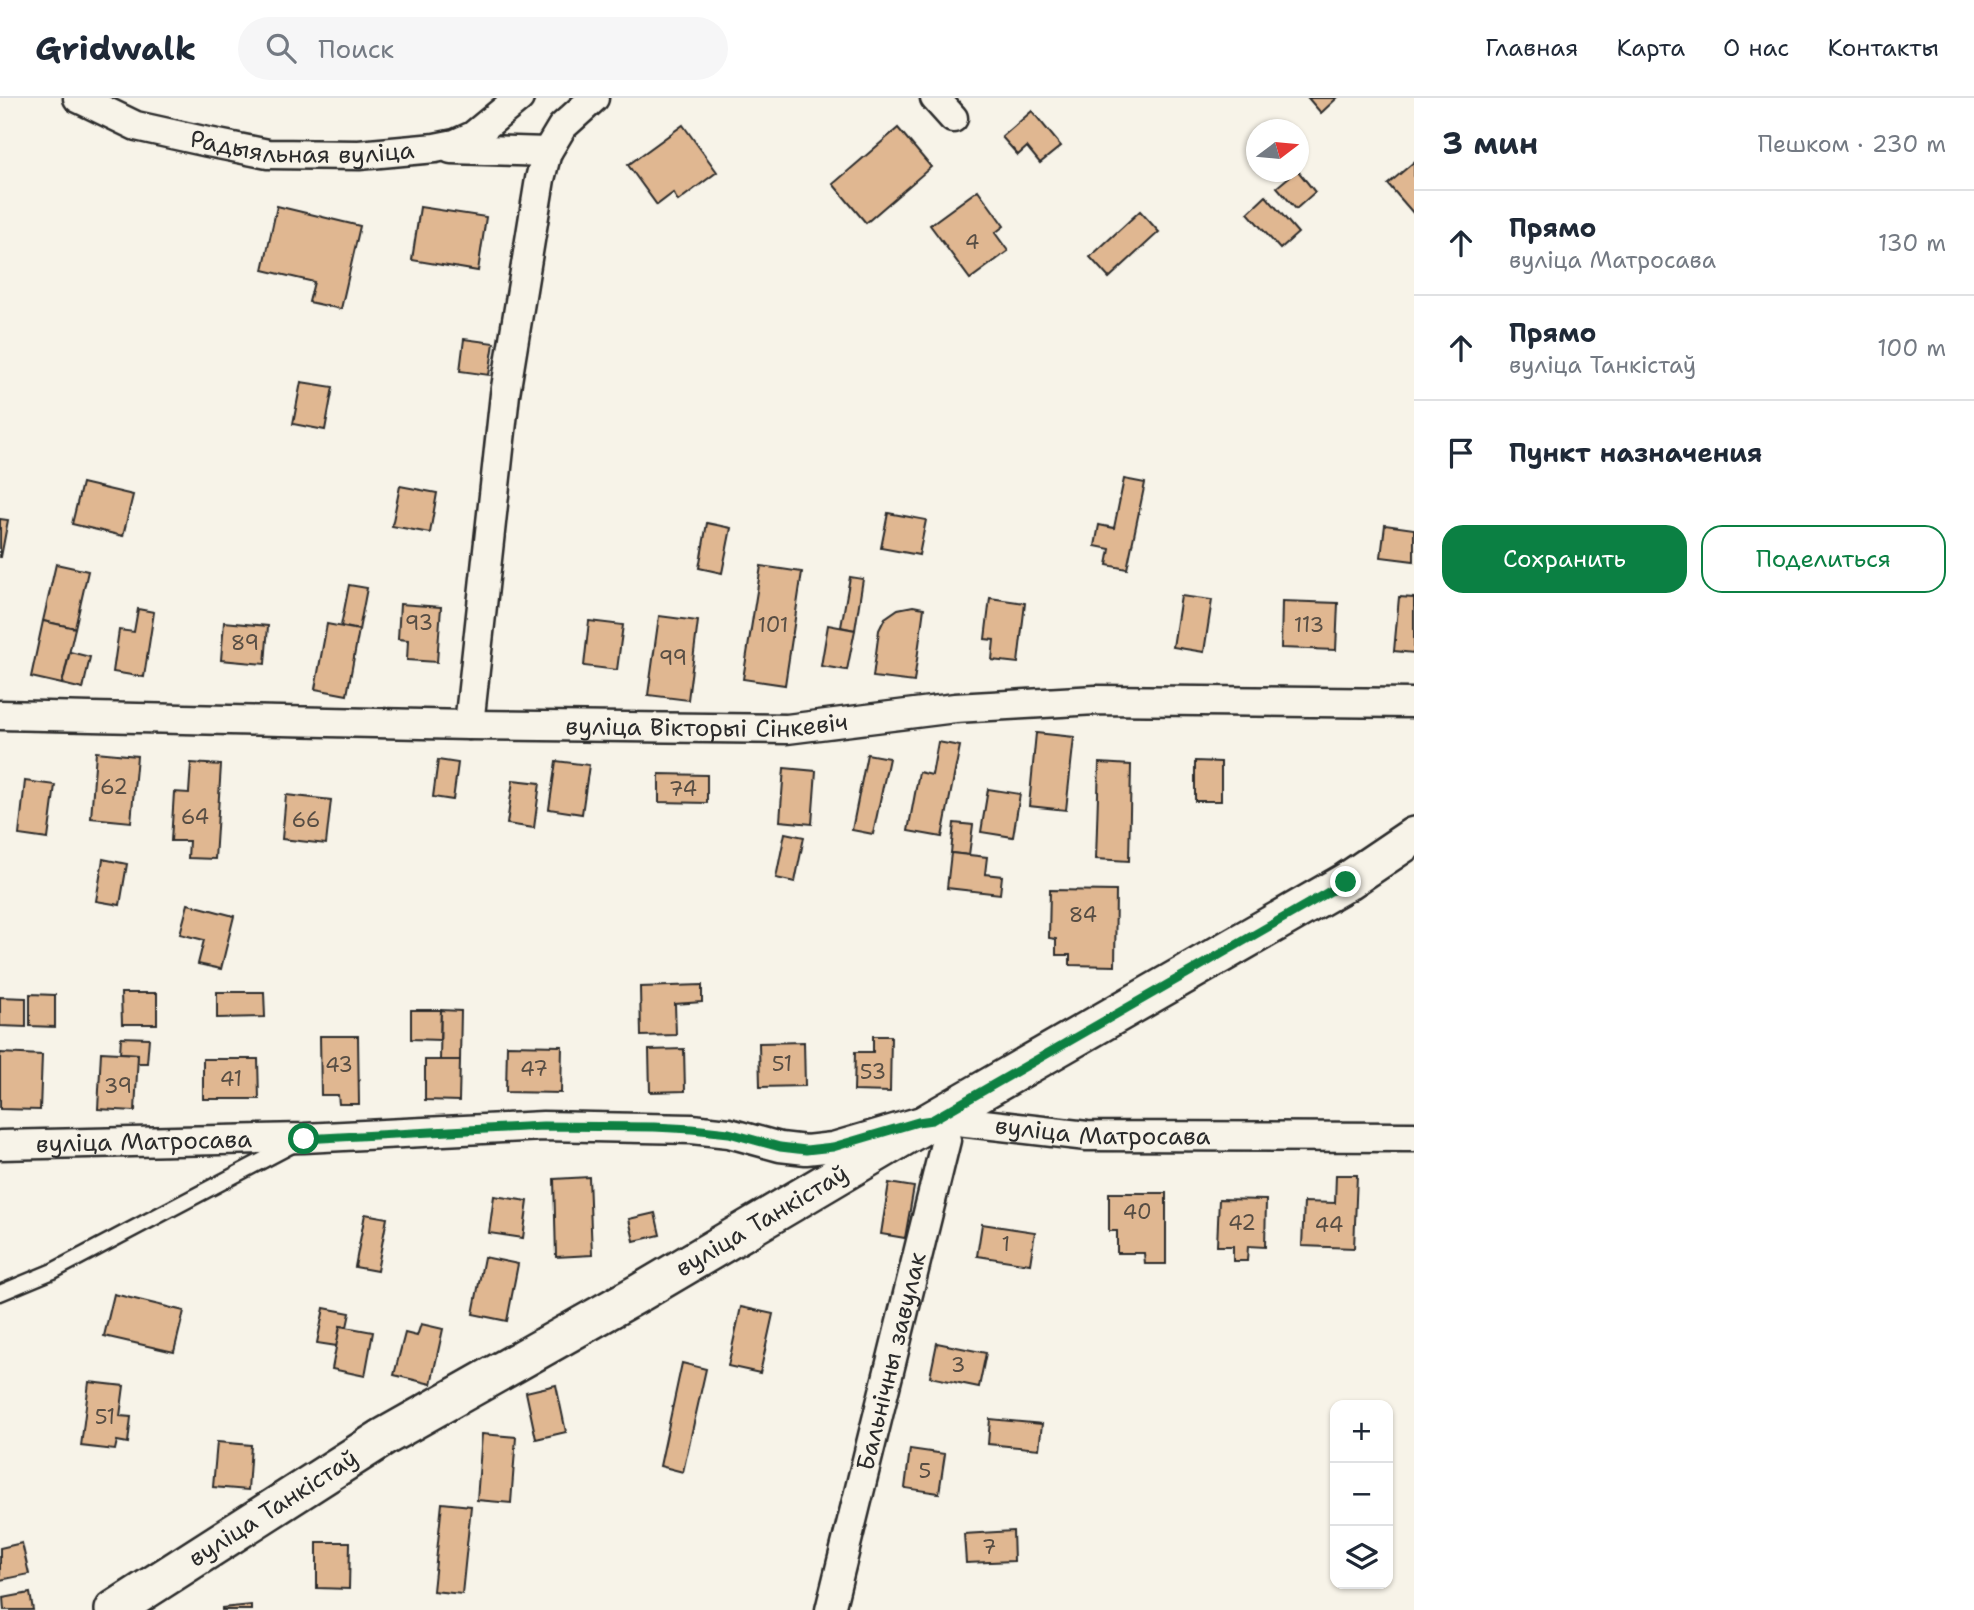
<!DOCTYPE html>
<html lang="ru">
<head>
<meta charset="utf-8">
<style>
  :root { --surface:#fff; --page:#f6f6f7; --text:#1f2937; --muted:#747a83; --line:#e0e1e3; --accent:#0b8043 }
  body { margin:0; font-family:"Shantell Sans",sans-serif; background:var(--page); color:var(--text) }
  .controls { position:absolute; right:21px; bottom:21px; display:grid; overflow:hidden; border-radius:14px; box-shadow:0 2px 5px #0004 }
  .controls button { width:63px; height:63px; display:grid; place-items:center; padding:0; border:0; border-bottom:2px solid var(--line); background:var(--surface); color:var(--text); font:35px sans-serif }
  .compass { position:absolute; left:1246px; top:21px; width:63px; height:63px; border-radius:50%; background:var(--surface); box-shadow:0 2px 5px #0004; rotate:74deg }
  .stop { position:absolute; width:21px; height:21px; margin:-16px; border:5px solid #0b8043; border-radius:50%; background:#fff }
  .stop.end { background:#0b8043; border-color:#fff; box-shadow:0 2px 7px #0008 }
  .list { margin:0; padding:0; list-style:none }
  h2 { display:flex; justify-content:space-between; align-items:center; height:91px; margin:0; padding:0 28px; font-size:30px }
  h2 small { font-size:23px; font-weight:400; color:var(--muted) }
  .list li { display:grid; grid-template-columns:46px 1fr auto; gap:21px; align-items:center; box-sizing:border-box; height:105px; padding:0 28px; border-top:2px solid var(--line) }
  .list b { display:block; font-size:26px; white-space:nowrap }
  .list p { margin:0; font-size:23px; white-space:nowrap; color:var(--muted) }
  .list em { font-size:23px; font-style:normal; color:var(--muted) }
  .actions { display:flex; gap:14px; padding:21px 28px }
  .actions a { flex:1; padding:16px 0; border:2px solid var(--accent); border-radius:21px; text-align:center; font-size:24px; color:var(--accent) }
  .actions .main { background:var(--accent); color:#fff }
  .icon { flex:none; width:38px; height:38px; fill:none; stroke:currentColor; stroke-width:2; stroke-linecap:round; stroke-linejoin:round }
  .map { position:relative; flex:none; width:1414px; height:1512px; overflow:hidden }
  header { display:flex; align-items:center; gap:42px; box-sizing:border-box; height:98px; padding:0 35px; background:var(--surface); border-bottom:2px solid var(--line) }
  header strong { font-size:33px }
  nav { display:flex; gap:38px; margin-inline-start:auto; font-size:24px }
  .search { width:490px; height:63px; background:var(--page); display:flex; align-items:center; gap:18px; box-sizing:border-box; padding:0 24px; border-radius:38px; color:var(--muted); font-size:26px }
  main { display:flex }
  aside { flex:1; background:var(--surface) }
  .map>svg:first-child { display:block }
  .building { fill:#e0b791; stroke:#2b2b2b; stroke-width:2 }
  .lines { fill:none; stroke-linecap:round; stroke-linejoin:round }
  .service-casing { stroke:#2b2b2b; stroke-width:19 }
  .minor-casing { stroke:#2b2b2b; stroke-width:33 }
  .tertiary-casing { stroke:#2b2b2b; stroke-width:42 }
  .service { stroke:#f7f3e8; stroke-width:14 }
  .minor { stroke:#f7f3e8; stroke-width:28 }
  .tertiary { stroke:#f7f3e8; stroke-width:37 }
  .route { stroke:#0b8043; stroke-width:9 }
  .labels { text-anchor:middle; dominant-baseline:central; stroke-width:5; stroke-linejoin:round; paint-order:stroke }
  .number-label { font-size:21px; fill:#584e44 }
  .street-label { font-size:24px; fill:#2b2b2b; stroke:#f7f3e8 }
</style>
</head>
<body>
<header>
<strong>Gridwalk</strong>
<div class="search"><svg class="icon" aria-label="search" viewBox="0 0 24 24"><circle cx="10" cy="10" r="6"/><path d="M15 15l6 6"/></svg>Поиск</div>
<nav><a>Главная</a><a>Карта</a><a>О нас</a><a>Контакты</a></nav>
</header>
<main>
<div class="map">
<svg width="1414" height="1512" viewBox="0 0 1414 1512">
  <rect width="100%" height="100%" fill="#f7f3e8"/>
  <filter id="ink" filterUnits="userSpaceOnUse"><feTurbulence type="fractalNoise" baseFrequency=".0143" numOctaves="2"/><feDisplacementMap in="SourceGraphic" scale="14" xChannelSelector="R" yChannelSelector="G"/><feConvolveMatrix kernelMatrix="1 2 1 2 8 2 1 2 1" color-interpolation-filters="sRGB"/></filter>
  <g filter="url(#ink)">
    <g class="building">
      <polygon points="1308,0 1337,0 1321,15"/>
      <polygon points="1032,13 1061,48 1040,65 1027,49 1018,57 1002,39"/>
      <polygon points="683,27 717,74 678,103 673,95 657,107 628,67"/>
      <polygon points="898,30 931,69 866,125 833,86"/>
      <polygon points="1414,64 1414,116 1388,86"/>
      <polygon points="1298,73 1315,94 1296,111 1277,89 1295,74"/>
      <polygon points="978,92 1004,128 995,135 1008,153 970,181 930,127"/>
      <polygon points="1266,98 1298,135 1280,151 1248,115"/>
      <polygon points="277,108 360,128 341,211 309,204 314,184 263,172"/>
      <polygon points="420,109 486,119 478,173 412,162"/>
      <polygon points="1140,113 1159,134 1109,180 1090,159"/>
      <polygon points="464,241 494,245 489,277 460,273"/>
      <polygon points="301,284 333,289 325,332 293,326"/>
      <polygon points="1124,381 1145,385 1127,471 1107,467 1110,451 1095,448 1099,427 1114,430"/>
      <polygon points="82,385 133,397 123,438 72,426"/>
      <polygon points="400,388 437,395 430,435 392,428"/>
      <polygon points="888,415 926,422 919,457 881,450"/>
      <polygon points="0,421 8,422 1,459 0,459"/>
      <polygon points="707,425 731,430 722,475 699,470"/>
      <polygon points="1385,427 1414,431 1414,463 1381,459"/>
      <polygon points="56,466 88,473 75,530 43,523"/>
      <polygon points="761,468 802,474 785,587 743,581"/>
      <polygon points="850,479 863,481 855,532 841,529"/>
      <polygon points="349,487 367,490 359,532 341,528"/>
      <polygon points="1181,498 1212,502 1204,554 1173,549"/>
      <polygon points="1399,499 1414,500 1414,555 1394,553"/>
      <polygon points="990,500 1025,505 1018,565 992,562 994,542 985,541"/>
      <polygon points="1282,503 1338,505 1336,552 1281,550"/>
      <polygon points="400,506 441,509 437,564 407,562 408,542 398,541"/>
      <polygon points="913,508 924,510 914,584 873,579 879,532 885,520 898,511"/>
      <polygon points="138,511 154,514 144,579 113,574 119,532 134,534"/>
      <polygon points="659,518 698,523 688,602 648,597"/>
      <polygon points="43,523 75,530 62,586 31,579"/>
      <polygon points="589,523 623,527 617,572 584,568"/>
      <polygon points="224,524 268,528 265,566 221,562"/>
      <polygon points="327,526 359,532 347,597 315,591"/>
      <polygon points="828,527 855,532 847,572 821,568"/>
      <polygon points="70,554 90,559 83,591 62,586"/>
      <polygon points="1036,635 1074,639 1066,712 1029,708"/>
      <polygon points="938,644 960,648 942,739 908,733 919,674 932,677"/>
      <polygon points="96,654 137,658 131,724 91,720"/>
      <polygon points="867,656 889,660 873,736 852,732"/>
      <polygon points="438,662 458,665 453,702 433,699"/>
      <polygon points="556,663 589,667 582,716 549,711"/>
      <polygon points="1195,663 1221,664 1221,703 1195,703"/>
      <polygon points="191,665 221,667 215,761 188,760 189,743 171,743 174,694 189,695"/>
      <polygon points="1099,665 1131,667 1129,763 1096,761"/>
      <polygon points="784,670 816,673 812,726 780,723"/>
      <polygon points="659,676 707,677 707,705 659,704"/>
      <polygon points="513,682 540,685 534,730 507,726"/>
      <polygon points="25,683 55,687 48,741 19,737"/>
      <polygon points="988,691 1020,696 1013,739 981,734"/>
      <polygon points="286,697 331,702 326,746 282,741"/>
      <polygon points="954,725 973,727 969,757 951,755"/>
      <polygon points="785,735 804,739 795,784 776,780"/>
      <polygon points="951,755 987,759 985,776 1002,778 1000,796 947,790"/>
      <polygon points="103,761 127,766 120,807 96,803"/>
      <polygon points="1050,792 1116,793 1115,868 1070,867 1070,857 1056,857 1056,841 1049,840"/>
      <polygon points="188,806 234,818 221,871 198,866 204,842 180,836"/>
      <polygon points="702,887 702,904 675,906 676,937 641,938 640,889"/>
      <polygon points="217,894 264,894 265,919 217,920"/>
      <polygon points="121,895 157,895 157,926 122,926"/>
      <polygon points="30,896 55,897 55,929 30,928"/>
      <polygon points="0,899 26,900 26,929 0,928"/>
      <polygon points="411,912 441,912 440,942 411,941"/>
      <polygon points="441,912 461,913 460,962 440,962"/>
      <polygon points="320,938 358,938 359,1006 339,1006 338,997 321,997"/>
      <polygon points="873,938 891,938 890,994 854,993 855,954 873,954"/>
      <polygon points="121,939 149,940 147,965 137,965 138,956 120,955"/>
      <polygon points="804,944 805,988 760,989 759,945"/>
      <polygon points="507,947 562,948 561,995 506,994"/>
      <polygon points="684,951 685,993 650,994 649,952"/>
      <polygon points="101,954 138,956 135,1013 98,1011"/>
      <polygon points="0,955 42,957 40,1012 0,1011"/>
      <polygon points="203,961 258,961 259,1001 203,1001"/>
      <polygon points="425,962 460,962 459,1003 425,1002"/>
      <polygon points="1336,1077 1357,1077 1354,1150 1302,1148 1304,1104 1335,1105"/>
      <polygon points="589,1079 592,1157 556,1159 554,1081"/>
      <polygon points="889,1085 914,1089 905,1140 881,1136"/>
      <polygon points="1109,1095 1166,1095 1166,1166 1145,1166 1144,1155 1117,1155 1117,1133 1109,1133"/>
      <polygon points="494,1098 528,1103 523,1140 489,1135"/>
      <polygon points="1219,1101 1266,1102 1265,1149 1248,1148 1247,1163 1233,1163 1233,1148 1217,1148"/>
      <polygon points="655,1115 660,1137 634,1143 629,1121"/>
      <polygon points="365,1116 387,1120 377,1173 355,1169"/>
      <polygon points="982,1126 1035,1134 1030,1166 977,1158"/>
      <polygon points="484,1159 518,1166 507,1223 473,1216"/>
      <polygon points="114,1196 184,1213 174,1254 104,1238"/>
      <polygon points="741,1209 773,1216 760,1275 728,1268"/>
      <polygon points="324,1210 350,1215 347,1229 340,1228 337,1248 317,1245"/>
      <polygon points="421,1226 443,1231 431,1286 394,1277 405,1235 417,1238"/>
      <polygon points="340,1228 373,1234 365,1278 332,1271"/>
      <polygon points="937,1245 986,1255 979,1289 930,1279"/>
      <polygon points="682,1265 706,1271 683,1374 660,1368"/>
      <polygon points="89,1284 124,1288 120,1318 131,1319 128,1345 117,1343 115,1352 81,1348"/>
      <polygon points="556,1287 566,1334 536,1341 526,1294"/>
      <polygon points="990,1321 1042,1326 1039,1351 988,1346"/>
      <polygon points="482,1336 516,1339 511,1405 477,1402"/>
      <polygon points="217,1344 251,1347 248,1392 213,1389"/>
      <polygon points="910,1351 945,1356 939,1395 905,1390"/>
      <polygon points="442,1405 471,1408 462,1496 433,1493"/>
      <polygon points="1013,1433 1014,1463 966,1465 964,1436"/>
      <polygon points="317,1444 350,1444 349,1491 317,1490"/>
      <polygon points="22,1445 29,1476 0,1482 0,1450"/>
      <polygon points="30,1495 33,1512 4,1512 3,1500"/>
      <polygon points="251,1507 251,1512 222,1512 222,1510"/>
    </g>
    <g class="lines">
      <g class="service-casing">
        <polyline id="service" points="0,1195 53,1173 292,1047"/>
      </g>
      <g class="minor-casing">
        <g id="minor">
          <path id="s1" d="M78 0 136 28 208 44 268 56 359 57 435 50 455 46 473 38 519 0"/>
          <polyline points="935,0 953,20"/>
          <polyline points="451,51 547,54"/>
          <path id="s2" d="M0 617 469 627 787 631 955 610 1096 602 1414 605"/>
          <polyline points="469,627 505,296 540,81 547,54 562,29 594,0"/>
          <path id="s3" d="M0 1047 304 1040 543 1028 692 1031 729 1035 780 1049 806 1052 833 1049 918 1024 932 1022 958 1023 1087 1038 1414 1039"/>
          <path id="s4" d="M830 1512 946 1042 943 1032 932 1022"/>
        </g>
      </g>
      <g class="tertiary-casing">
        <g id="tertiary">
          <path id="s5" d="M114 1512 384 1339 641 1194 932 1022 1346 784 1414 738"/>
        </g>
      </g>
      <use href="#service" class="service"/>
      <use href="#minor" class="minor"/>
      <use href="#tertiary" class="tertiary"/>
    </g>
  </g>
  <g class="lines" filter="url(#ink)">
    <polyline class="route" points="304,1041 543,1028 654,1029 692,1031 729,1035 780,1049 806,1052 833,1049 918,1024 932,1022 1346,784"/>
  </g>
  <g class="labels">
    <g class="number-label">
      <text x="972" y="144">4</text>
      <text x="419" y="525">93</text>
      <text x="773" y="527">101</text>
      <text x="1309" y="527">113</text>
      <text x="245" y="545">89</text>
      <text x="673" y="560">99</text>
      <text x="114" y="689">62</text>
      <text x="683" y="691">74</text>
      <text x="195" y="719">64</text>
      <text x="306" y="722">66</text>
      <text x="1083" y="817">84</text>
      <text x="782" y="966">51</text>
      <text x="339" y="967">43</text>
      <text x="534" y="971">47</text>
      <text x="873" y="974">53</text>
      <text x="231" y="981">41</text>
      <text x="118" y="988">39</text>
      <text x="1137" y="1114">40</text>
      <text x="1242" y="1125">42</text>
      <text x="1329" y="1127">44</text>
      <text x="1006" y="1146">1</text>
      <text x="958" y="1267">3</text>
      <text x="105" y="1319">51</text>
      <text x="925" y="1373">5</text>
      <text x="989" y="1449">7</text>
    </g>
    <g class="street-label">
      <text stroke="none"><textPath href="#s1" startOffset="233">Радыяльная вуліца</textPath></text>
      <text stroke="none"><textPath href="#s2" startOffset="707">вуліца Вікторыі Сінкевіч</textPath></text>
      <text stroke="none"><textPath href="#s3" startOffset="1110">вуліца Матросава</textPath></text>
      <text stroke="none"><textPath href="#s3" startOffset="144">вуліца Матросава</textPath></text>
      <text stroke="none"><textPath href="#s5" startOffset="756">вуліца Танкістаў</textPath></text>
      <text stroke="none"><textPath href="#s4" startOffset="256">Бальнічны завулак</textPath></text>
      <text stroke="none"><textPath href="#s5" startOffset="189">вуліца Танкістаў</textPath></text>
    </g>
  </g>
</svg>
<div class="controls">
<button>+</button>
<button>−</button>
<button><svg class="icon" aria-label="layers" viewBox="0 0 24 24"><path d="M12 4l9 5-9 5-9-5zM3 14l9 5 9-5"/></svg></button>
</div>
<svg class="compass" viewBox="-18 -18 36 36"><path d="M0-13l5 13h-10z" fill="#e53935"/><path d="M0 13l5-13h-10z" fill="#747a83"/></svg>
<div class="stop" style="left:304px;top:1041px"></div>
<div class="stop end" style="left:1346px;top:784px"></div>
</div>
<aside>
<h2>3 мин<small>Пешком · 230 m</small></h2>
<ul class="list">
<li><svg class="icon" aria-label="ahead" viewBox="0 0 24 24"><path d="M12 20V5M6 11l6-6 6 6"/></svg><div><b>Прямо</b><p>вуліца Матросава</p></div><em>130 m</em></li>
<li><svg class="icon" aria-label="ahead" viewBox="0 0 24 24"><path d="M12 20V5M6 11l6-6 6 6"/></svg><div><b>Прямо</b><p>вуліца Танкістаў</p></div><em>100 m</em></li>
<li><svg class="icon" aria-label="arrive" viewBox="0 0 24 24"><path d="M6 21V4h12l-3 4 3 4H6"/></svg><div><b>Пункт назначения</b></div></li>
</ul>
<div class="actions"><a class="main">Сохранить</a><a>Поделиться</a></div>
</aside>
</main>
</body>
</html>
